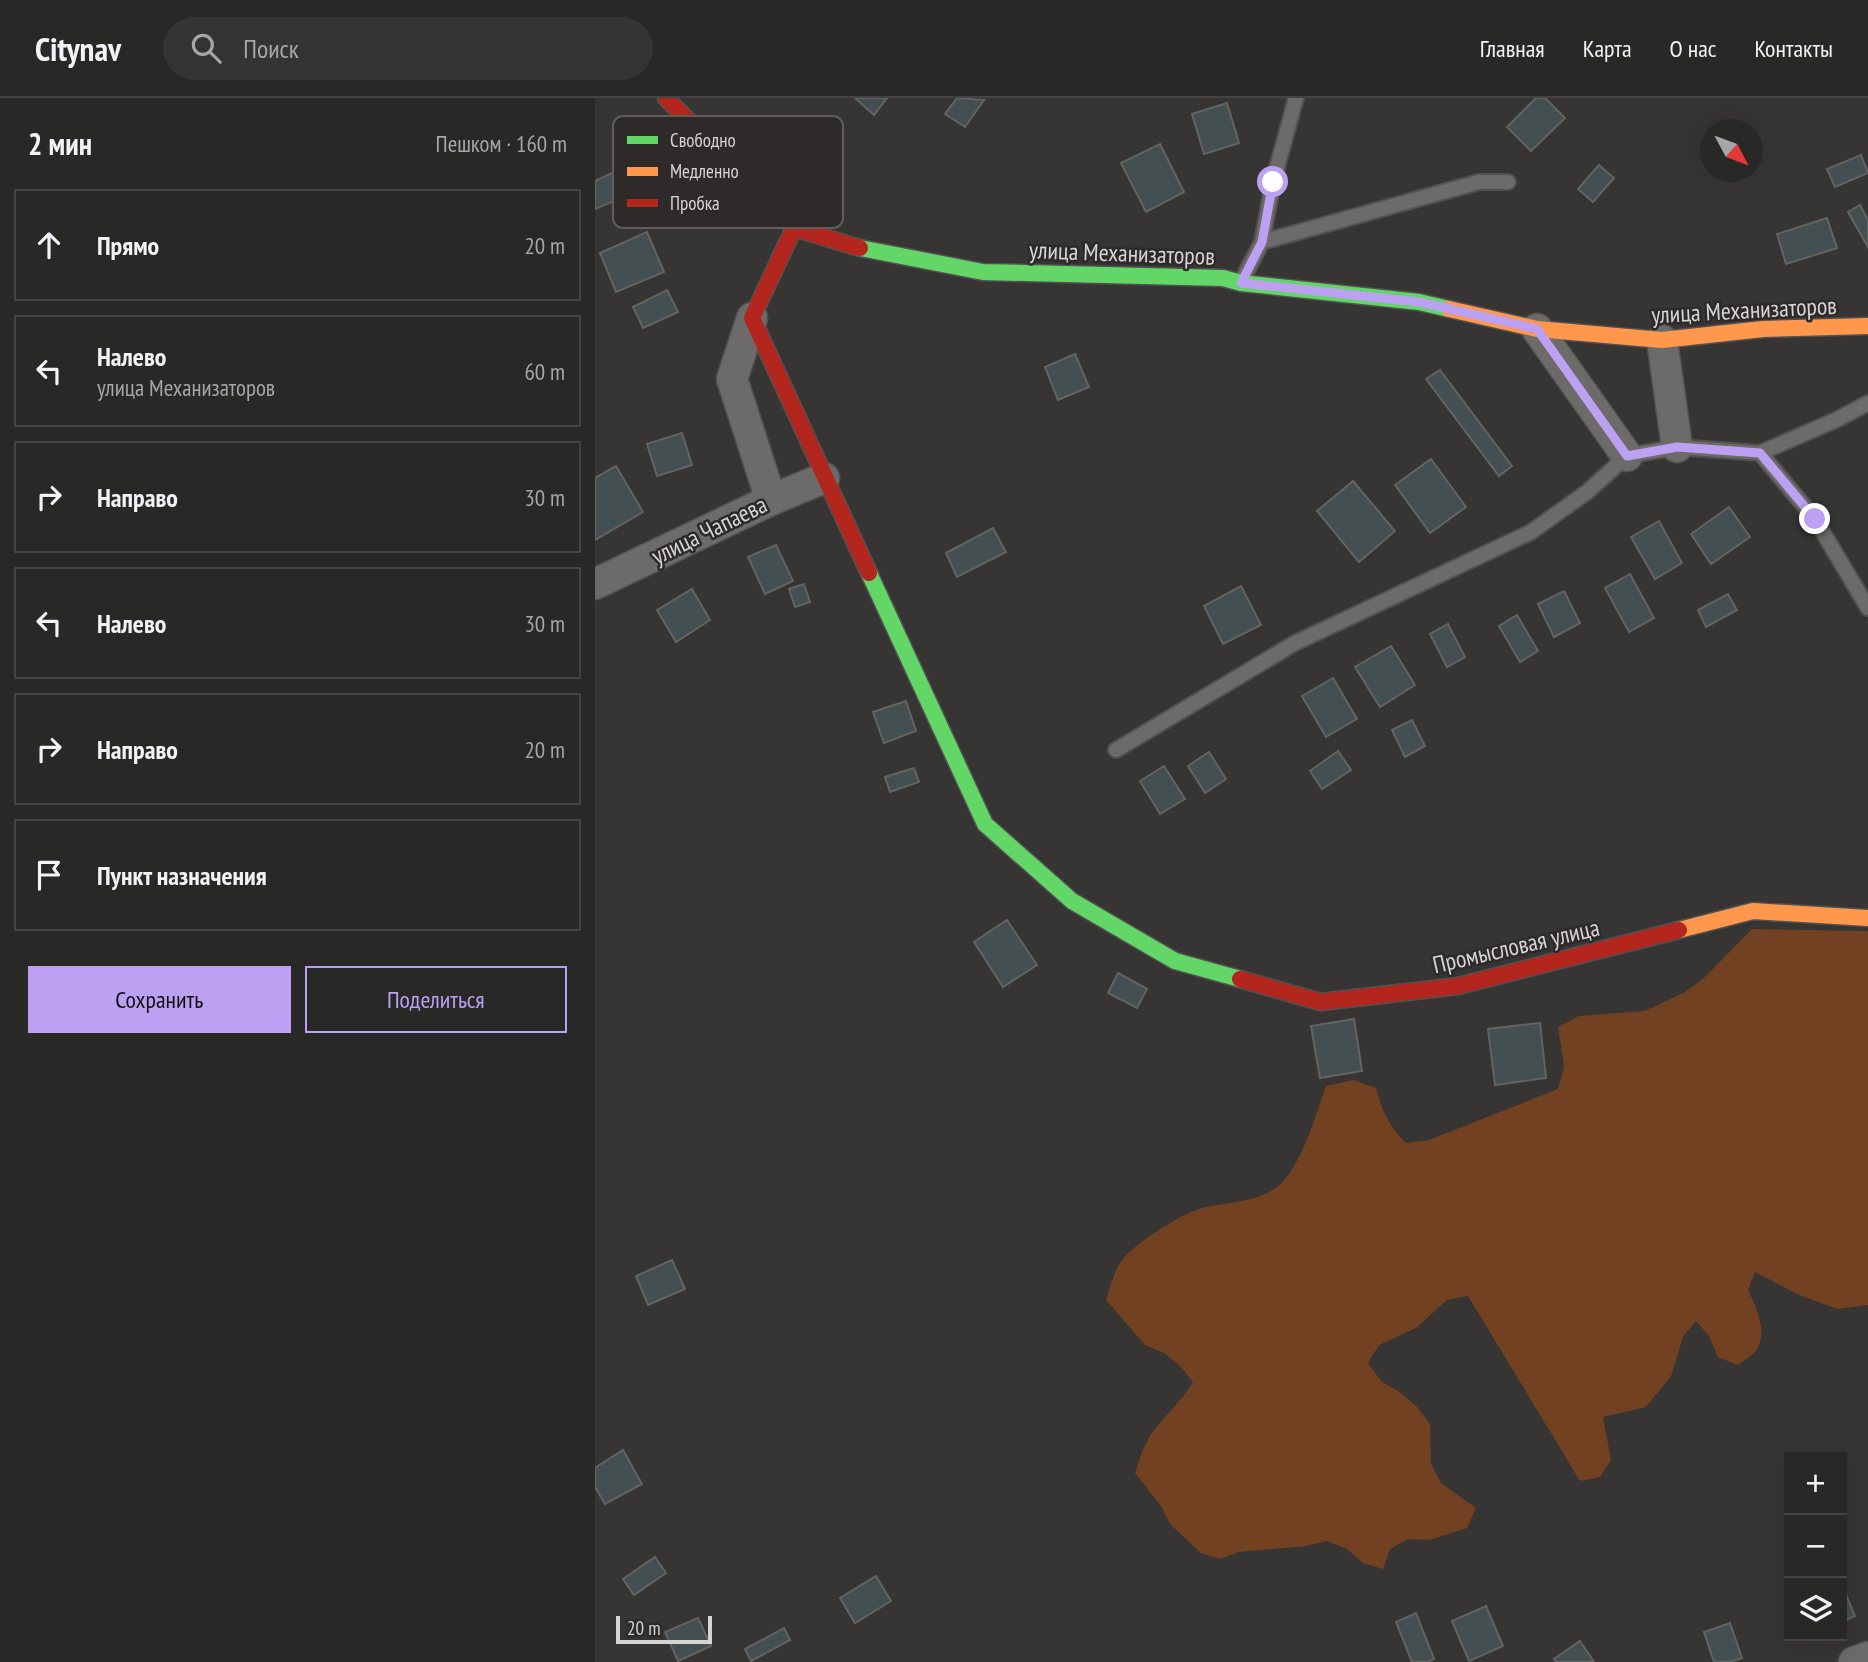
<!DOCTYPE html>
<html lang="ru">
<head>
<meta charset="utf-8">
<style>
  :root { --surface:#282827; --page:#343433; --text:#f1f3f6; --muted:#a5a6a7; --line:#444; --accent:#bca0f2 }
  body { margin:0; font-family:"PT Sans Narrow",sans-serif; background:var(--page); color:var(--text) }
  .controls { position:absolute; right:21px; bottom:21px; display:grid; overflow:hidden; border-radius:0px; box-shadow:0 7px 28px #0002 }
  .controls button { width:63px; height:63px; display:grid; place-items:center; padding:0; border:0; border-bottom:2px solid var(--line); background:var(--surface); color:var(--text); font:35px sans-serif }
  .compass { position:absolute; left:1105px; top:21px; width:63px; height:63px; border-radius:50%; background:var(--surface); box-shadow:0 7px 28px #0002; rotate:131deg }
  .scale { position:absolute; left:21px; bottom:18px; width:96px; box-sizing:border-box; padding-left:7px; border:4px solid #d7d5d4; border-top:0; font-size:19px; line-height:24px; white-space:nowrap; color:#d7d5d4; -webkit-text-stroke:5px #2d2a29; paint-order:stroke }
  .stop { position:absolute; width:21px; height:21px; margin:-16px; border:5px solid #bca0f2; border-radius:50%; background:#fff }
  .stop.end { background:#bca0f2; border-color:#fff; box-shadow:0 2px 7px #0008 }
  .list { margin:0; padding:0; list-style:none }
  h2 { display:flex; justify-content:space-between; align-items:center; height:91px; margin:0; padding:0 28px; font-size:30px }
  h2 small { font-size:23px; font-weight:400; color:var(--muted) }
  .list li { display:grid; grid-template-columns:46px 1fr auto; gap:21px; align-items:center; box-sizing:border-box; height:112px; margin:0 14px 14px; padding:0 14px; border:2px solid var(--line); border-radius:0px }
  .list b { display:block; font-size:26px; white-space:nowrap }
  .list p { margin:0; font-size:23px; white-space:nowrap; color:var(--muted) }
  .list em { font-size:23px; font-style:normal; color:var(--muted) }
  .actions { display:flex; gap:14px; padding:21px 28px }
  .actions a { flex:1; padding:16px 0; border:2px solid var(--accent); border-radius:0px; text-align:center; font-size:24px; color:var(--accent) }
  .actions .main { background:var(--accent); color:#111 }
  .icon { flex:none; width:38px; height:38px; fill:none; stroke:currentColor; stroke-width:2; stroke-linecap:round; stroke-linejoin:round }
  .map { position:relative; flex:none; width:1273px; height:1564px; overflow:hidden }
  header { display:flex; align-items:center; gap:42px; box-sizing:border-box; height:98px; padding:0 35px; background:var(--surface); border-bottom:2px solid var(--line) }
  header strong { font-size:33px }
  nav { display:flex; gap:38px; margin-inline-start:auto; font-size:24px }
  .search { width:490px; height:63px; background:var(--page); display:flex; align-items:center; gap:18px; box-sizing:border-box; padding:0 24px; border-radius:38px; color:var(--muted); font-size:26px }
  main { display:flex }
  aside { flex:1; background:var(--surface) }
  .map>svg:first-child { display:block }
  .green { fill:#724121 }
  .building { fill:#434f50; stroke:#636362; stroke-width:2 }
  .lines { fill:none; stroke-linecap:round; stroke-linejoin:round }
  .lane-casing { stroke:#525151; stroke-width:18 }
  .street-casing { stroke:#525151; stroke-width:33 }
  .fast-casing { stroke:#525151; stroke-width:19 }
  .slow-casing { stroke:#525151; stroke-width:19 }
  .jam-casing { stroke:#525151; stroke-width:19 }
  .lane { stroke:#6c6b6a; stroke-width:14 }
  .street { stroke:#6c6b6a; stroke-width:30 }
  .fast { stroke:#63d668; stroke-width:16 }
  .slow { stroke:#ff974d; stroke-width:16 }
  .jam { stroke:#b3261e; stroke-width:16 }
  .route { stroke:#bca0f2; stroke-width:9 }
  .labels { text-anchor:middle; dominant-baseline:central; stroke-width:5; stroke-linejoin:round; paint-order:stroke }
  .street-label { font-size:24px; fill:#d7d5d4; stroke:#2d2a29 }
  .key { fill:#2d2a29; stroke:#605d5c; stroke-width:2 }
  .key-label { font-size:19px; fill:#d7d5d4 }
</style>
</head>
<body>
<header>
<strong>Citynav</strong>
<div class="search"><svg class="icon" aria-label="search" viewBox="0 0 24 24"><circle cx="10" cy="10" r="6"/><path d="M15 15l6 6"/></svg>Поиск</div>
<nav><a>Главная</a><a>Карта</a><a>О нас</a><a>Контакты</a></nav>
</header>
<main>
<aside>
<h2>2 мин<small>Пешком · 160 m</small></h2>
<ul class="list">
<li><svg class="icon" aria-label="ahead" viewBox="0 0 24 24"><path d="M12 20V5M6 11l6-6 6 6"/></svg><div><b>Прямо</b></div><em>20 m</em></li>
<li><svg class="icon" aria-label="left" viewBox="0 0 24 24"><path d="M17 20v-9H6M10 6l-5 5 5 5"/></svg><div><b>Налево</b><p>улица Механизаторов</p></div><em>60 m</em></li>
<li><svg class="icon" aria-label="right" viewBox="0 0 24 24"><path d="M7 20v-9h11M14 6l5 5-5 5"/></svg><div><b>Направо</b></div><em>30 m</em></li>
<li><svg class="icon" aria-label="left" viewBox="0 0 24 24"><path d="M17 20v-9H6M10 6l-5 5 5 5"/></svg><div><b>Налево</b></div><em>30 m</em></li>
<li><svg class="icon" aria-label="right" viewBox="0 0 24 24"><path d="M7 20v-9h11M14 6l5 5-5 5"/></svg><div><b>Направо</b></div><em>20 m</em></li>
<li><svg class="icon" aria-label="arrive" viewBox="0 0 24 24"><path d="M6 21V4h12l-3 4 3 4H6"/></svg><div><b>Пункт назначения</b></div></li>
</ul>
<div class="actions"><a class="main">Сохранить</a><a>Поделиться</a></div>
</aside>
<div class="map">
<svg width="1273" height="1564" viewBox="0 0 1273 1564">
  <rect width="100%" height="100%" fill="#363534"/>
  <path class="green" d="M1157 831 1273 833V1207L1242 1211 1202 1196 1160 1174 1153 1192C1162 1211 1173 1233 1161 1253 1157 1258 1148 1263 1143 1267L1123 1259 1114 1238 1101 1223 1088 1239 1076 1278 1051 1309 1008 1319 1016 1362 1005 1379 985 1383 873 1198 852 1202 821 1230 784 1247 773 1265 786 1283 806 1295 822 1309 835 1326 836 1366 846 1385 881 1410 872 1430 834 1442 813 1441 795 1451 788 1471 768 1465 752 1451 732 1443 711 1448 644 1454 625 1461 606 1455 575 1426 566 1408 540 1375C544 1362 548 1350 555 1338 568 1318 586 1305 598 1284L585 1268 569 1255 550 1247 511 1202C515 1189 519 1174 527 1162 540 1145 586 1116 607 1110 637 1103 675 1105 694 1076 711 1052 721 1016 731 988L758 982 781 990C787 1013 794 1028 811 1045L834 1042 963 991 969 969 963 929 984 918 1050 913 1090 894 1109 880Z"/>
  <g class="building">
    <polygon points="260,0 292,0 279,17"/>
    <polygon points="362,0 389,2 370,29 350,16"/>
    <polygon points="941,0 950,0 970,20 936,53 912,29"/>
    <polygon points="632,5 644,45 609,56 597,16"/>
    <polygon points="565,46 589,94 551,114 526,65"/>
    <polygon points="1266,57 1273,75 1240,89 1232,71"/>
    <polygon points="1004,67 1019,80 998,104 983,91"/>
    <polygon points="19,74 31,98 0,111 0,83"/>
    <polygon points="1265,107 1273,122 1273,149 1253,114"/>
    <polygon points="1232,120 1242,150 1191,166 1182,136"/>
    <polygon points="52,134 69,174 21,194 5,155"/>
    <polygon points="72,192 83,214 48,230 38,209"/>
    <polygon points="480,256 494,289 463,302 450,269"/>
    <polygon points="845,272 917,368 904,378 831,281"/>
    <polygon points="87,335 97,367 62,378 52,346"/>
    <polygon points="836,361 871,409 835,435 800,387"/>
    <polygon points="21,368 48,414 0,442 0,380"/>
    <polygon points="758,383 800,433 764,464 722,413"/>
    <polygon points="1134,409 1155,439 1116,466 1096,436"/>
    <polygon points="1064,423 1087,465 1060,481 1036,439"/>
    <polygon points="398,430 411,454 362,479 351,455"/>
    <polygon points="181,447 198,483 170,496 153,459"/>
    <polygon points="1035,476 1059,520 1034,534 1010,490"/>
    <polygon points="209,486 215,504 200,509 194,491"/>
    <polygon points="646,488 666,527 628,546 609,508"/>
    <polygon points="97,491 115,522 81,544 62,512"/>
    <polygon points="969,493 985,525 959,539 943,506"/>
    <polygon points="1133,496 1142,512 1111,529 1103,512"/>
    <polygon points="922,517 943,553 925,564 904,528"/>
    <polygon points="853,526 870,559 852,569 835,536"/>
    <polygon points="796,548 820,587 785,609 760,569"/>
    <polygon points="738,580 762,621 731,639 707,598"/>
    <polygon points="311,603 321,633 289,645 278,614"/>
    <polygon points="817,622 830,648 810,659 797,632"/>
    <polygon points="743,653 756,672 727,691 715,673"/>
    <polygon points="614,654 631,681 610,695 593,668"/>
    <polygon points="569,668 590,701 565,716 545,683"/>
    <polygon points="319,670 324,684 295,694 290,679"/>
    <polygon points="412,822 442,867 408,889 379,844"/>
    <polygon points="523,875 552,891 542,910 513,895"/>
    <polygon points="759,921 767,973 725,980 716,928"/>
    <polygon points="945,925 951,980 900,987 893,931"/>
    <polygon points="77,1162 90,1191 53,1207 41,1178"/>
    <polygon points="28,1352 47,1386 10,1406 0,1389 0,1370"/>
    <polygon points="60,1459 71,1475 39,1497 28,1481"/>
    <polygon points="281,1478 296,1503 260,1525 245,1500"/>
    <polygon points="1247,1487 1260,1518 1247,1524"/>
    <polygon points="891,1508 908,1548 874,1563 857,1523"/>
    <polygon points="821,1515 839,1561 832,1564 817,1564 801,1524"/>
    <polygon points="103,1520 116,1548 83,1563 70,1534"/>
    <polygon points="1135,1525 1147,1560 1134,1564 1119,1564 1109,1534"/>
    <polygon points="189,1530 195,1542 156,1563 150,1551"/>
    <polygon points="985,1543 999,1564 961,1564 959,1561"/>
  </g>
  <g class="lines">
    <g class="lane-casing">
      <g id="lane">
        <polyline points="667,144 678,84 701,0"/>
        <polyline points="646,184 667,144 884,84 913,84"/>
        <polyline points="1165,355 1220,421 1273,510"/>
        <polyline points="521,652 700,545 936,434 992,394 1032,358 1082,349 1165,355 1243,321 1273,305"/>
      </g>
    </g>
    <g class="street-casing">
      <g id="street">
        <polyline points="157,220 137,281 176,402"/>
        <polyline points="942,231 1032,358"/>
        <polyline points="1067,242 1082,349"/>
        <polyline points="0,486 176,402 229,380"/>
        <polyline points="1259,1564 1273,1559"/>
      </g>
    </g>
    <g class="fast-casing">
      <g id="fast">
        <polyline points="265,150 388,174 628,180 646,185 824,204 854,211"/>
        <polyline points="274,475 390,726 477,803 580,863 645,881"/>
      </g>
    </g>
    <g class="slow-casing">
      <g id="slow">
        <polyline points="854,211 942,231 1067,242 1168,231 1273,228"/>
        <polyline points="1084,832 1158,813 1273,820"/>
      </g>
    </g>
    <g class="jam-casing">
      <g id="jam">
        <polyline points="71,0 199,130 265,150"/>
        <polyline points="199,130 157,220 274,475"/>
        <polyline points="645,881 726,904 863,888 1084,832"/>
      </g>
    </g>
    <use href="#lane" class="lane"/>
    <use href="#street" class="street"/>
    <use href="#fast" class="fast"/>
    <use href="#slow" class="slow"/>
    <use href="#jam" class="jam"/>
  </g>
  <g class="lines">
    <polyline class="route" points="678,84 667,144 646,185 824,204 942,231 1032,358 1082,349 1165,355 1220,421"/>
  </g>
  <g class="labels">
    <g class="street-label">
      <text transform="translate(527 155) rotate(2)">улица Механизаторов</text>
      <text transform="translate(1149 212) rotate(-3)">улица Механизаторов</text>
      <text transform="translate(114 432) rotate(-26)">улица Чапаева</text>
      <text transform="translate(921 848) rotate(-13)">Промысловая улица</text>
    </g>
  </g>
  <rect x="18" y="18" width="230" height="112" rx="10" class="key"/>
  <rect x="32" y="38" width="31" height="8" fill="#63d668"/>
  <rect x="32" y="69" width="31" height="9" fill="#ff974d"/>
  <rect x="32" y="101" width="31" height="8" fill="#b3261e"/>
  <g class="key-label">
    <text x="75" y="49">Свободно</text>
    <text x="75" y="80">Медленно</text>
    <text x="75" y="112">Пробка</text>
  </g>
</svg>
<div class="controls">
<button>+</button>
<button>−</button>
<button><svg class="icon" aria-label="layers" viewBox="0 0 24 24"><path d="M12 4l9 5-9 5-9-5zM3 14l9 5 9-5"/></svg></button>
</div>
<svg class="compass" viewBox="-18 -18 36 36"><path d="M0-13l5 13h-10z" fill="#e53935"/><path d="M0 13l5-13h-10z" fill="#a5a6a7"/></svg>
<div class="scale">20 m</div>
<div class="stop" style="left:678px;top:84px"></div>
<div class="stop end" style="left:1220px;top:421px"></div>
</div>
</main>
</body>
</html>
